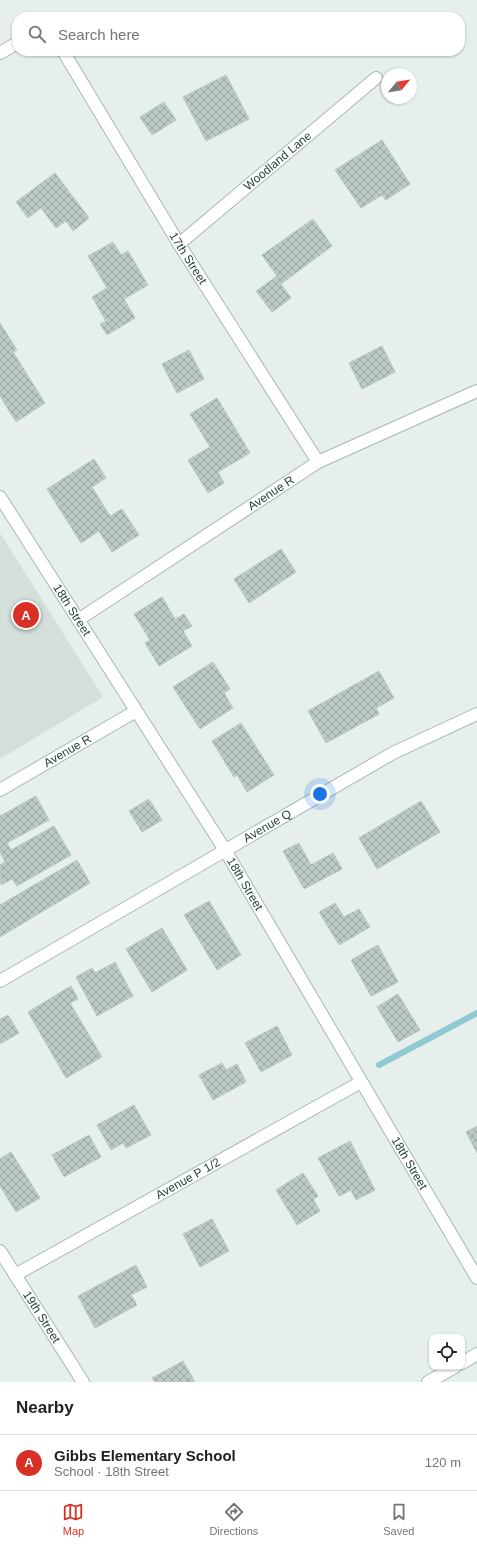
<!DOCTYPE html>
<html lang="en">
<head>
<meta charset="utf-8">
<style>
  :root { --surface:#fff; --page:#f2f2f2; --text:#202124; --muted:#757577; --line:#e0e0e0; --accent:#d93025 }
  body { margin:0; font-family:Helvetica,sans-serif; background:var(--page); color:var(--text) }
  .controls { position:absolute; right:12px; bottom:12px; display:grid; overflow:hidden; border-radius:8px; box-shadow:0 1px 3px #0004 }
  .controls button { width:36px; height:36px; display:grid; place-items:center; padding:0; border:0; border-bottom:1px solid var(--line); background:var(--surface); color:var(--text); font:20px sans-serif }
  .compass { position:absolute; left:381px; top:68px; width:36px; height:36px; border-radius:50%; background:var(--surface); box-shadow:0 1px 3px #0004; rotate:60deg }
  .you { position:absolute; left:320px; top:794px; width:14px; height:14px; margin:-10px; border:3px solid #fff; border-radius:50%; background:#1a73e8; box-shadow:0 0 0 6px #1a73e833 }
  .badge { display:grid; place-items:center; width:26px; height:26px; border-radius:50%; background:var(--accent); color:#fff; font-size:13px; font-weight:700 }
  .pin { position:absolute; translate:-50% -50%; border:2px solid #fff; box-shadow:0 1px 4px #0006 }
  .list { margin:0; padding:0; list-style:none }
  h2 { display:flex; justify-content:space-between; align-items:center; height:52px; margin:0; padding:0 16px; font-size:17px }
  h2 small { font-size:13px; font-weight:400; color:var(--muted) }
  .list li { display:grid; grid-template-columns:26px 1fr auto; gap:12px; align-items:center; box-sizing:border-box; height:56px; padding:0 16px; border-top:1px solid var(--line) }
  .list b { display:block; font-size:15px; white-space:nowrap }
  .list p { margin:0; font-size:13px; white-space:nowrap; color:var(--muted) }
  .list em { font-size:13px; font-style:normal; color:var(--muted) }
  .icon { flex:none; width:22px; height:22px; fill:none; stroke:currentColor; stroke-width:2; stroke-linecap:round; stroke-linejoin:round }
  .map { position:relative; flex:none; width:477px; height:1382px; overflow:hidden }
  .search { position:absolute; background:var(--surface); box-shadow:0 1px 3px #0004; left:12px; right:12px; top:12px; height:44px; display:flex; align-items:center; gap:10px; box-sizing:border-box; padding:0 14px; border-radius:16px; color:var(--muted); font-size:15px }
  .sheet { height:108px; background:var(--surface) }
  nav { display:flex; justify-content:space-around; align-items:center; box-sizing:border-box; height:56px; border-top:1px solid var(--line); background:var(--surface); font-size:11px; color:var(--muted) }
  nav a { display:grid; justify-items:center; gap:2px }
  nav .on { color:var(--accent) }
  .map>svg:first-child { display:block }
  .built { fill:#d4dfda }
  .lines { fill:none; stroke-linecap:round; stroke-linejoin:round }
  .stream { stroke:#8ec9d4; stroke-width:6 }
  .building { fill:url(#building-cross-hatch); stroke:#b8c9c2 }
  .minor-casing { stroke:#a8b8b2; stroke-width:14 }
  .tertiary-casing { stroke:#a8b8b2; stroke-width:14 }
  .minor { stroke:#fff; stroke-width:12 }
  .tertiary { stroke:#fff; stroke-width:12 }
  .labels { text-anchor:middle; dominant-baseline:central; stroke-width:3; stroke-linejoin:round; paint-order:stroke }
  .street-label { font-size:12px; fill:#24423a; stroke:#f7fbf9 }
</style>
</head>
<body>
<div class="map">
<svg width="477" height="1382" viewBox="0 0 477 1382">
  <defs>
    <pattern id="building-cross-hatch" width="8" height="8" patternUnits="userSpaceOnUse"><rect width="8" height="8" fill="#bbcac4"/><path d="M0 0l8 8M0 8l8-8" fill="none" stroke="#98a6a0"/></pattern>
  </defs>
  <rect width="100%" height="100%" fill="#e6efeb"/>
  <polygon class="built" points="0,533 103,697 0,759"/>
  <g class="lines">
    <polyline class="stream" points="379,1065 477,1013"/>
  </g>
  <g class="building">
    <polygon points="226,75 249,119 206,141 183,97"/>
    <polygon points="164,102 176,120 152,135 140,117"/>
    <polygon points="382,140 410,184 386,200 382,195 361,208 335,170"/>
    <polygon points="55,173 89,218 73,231 66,221 56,228 41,208 28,218 16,202"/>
    <polygon points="313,219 332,246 281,284 291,298 272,312 256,291 277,276 262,255"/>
    <polygon points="113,242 121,255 128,251 148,285 124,299 135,318 107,335 100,324 106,321 92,297 107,288 88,256"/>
    <polygon points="0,323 17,350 13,352 45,403 16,422 0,396"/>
    <polygon points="382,346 395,372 362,389 349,363"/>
    <polygon points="189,350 204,379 177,393 162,364"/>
    <polygon points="217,398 250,453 218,472 224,483 208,493 188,460 210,447 190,414"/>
    <polygon points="94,459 106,478 92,487 110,516 122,509 139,535 112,552 99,531 81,543 47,489"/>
    <polygon points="281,549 296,572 249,603 234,579"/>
    <polygon points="162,597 175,619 184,614 192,626 183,631 192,646 159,666 145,643 150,640 134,614"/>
    <polygon points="213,662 230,689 224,693 233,708 200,729 173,687"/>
    <polygon points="379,671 394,698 376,708 379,714 326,743 308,711"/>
    <polygon points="241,723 274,775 247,792 237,775 234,777 212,741"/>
    <polygon points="36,796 49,820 7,843 11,850 54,826 71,855 17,886 12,879 1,885 0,865 5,862 0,852 0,816"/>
    <polygon points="149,799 162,820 142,832 129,811"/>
    <polygon points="421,801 440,832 377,869 359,838"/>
    <polygon points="299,843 311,865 333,853 342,869 304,889 283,851"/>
    <polygon points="77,860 90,883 0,937 0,905"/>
    <polygon points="209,901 241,955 217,970 184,915"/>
    <polygon points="335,903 344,917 359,909 370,927 339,945 319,912"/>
    <polygon points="162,928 187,970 152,992 126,949"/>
    <polygon points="378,945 398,982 371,996 351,960"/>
    <polygon points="115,962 133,996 97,1016 76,977 92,968 95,973"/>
    <polygon points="71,986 78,999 70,1003 102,1057 66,1078 28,1012"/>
    <polygon points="398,994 420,1030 398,1042 377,1007"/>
    <polygon points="8,1015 19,1033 0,1044 0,1019"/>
    <polygon points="277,1026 292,1055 261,1072 245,1043"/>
    <polygon points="222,1063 226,1070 237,1064 246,1082 213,1100 199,1075"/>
    <polygon points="134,1105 151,1135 126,1148 123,1143 111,1150 97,1125"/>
    <polygon points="477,1126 477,1153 466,1132"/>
    <polygon points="89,1135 101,1157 64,1177 52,1155"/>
    <polygon points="350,1141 375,1190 356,1200 351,1190 339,1196 318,1158"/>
    <polygon points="11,1152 40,1198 16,1212 0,1186 0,1159"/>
    <polygon points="303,1173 318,1196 313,1199 320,1211 297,1225 276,1190"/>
    <polygon points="212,1219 229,1251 200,1267 183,1234"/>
    <polygon points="136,1265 147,1287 131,1295 137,1305 95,1328 78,1296"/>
    <polygon points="183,1361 195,1382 155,1382 152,1378"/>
  </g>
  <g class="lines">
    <g class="minor-casing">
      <g id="minor">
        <path id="s1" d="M63 51 179 244 318 462"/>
        <polyline points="0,53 17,43"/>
        <path id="s2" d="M179 244 376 78"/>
        <path id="s3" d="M0 497 225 850 477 1278"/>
        <path id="s4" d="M78 620 318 462 477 391"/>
        <path id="s5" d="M0 790 136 711"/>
        <path id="s6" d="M0 981 393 753 477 714"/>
        <path id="s7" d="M15 1275 361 1082"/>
        <polyline points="462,1363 477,1354"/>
        <polyline points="428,1382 455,1367"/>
      </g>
    </g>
    <g class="tertiary-casing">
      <g id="tertiary">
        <path id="s8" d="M0 1251 83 1382"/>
      </g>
    </g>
    <use href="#minor" class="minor"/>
    <use href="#tertiary" class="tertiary"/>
  </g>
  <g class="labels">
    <g class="street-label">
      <text stroke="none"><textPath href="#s2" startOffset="129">Woodland Lane</textPath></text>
      <text stroke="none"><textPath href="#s1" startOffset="242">17th Street</textPath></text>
      <text stroke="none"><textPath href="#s4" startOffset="231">Avenue R</textPath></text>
      <text stroke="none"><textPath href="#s3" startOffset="134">18th Street</textPath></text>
      <text stroke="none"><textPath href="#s5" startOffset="78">Avenue R</textPath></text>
      <text stroke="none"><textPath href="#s6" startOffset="309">Avenue Q</textPath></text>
      <text stroke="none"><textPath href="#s3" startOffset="458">18th Street</textPath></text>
      <text stroke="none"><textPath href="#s3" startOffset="782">18th Street</textPath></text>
      <text stroke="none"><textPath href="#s7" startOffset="198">Avenue P 1/2</textPath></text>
      <text stroke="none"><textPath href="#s8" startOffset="78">19th Street</textPath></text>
    </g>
  </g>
</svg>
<div class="controls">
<button><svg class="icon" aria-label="locate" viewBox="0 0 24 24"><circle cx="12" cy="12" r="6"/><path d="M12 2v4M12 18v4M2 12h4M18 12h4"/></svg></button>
</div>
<svg class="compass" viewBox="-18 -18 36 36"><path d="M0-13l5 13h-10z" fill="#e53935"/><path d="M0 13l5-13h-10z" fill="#757577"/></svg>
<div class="you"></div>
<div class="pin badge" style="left:26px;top:615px">A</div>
<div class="search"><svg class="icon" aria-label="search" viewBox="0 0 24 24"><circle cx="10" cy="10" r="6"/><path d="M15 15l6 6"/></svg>Search here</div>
</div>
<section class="sheet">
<h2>Nearby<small></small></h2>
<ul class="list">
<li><span class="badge">A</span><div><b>Gibbs Elementary School</b><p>School · 18th Street</p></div><em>120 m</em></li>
</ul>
</section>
<nav>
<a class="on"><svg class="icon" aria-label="map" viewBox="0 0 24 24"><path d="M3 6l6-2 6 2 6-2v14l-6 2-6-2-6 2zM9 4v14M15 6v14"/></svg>Map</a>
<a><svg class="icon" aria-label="directions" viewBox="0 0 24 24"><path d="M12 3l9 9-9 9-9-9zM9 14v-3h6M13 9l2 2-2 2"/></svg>Directions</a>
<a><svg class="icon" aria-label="saved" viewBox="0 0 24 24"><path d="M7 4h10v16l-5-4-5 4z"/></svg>Saved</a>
</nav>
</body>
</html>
